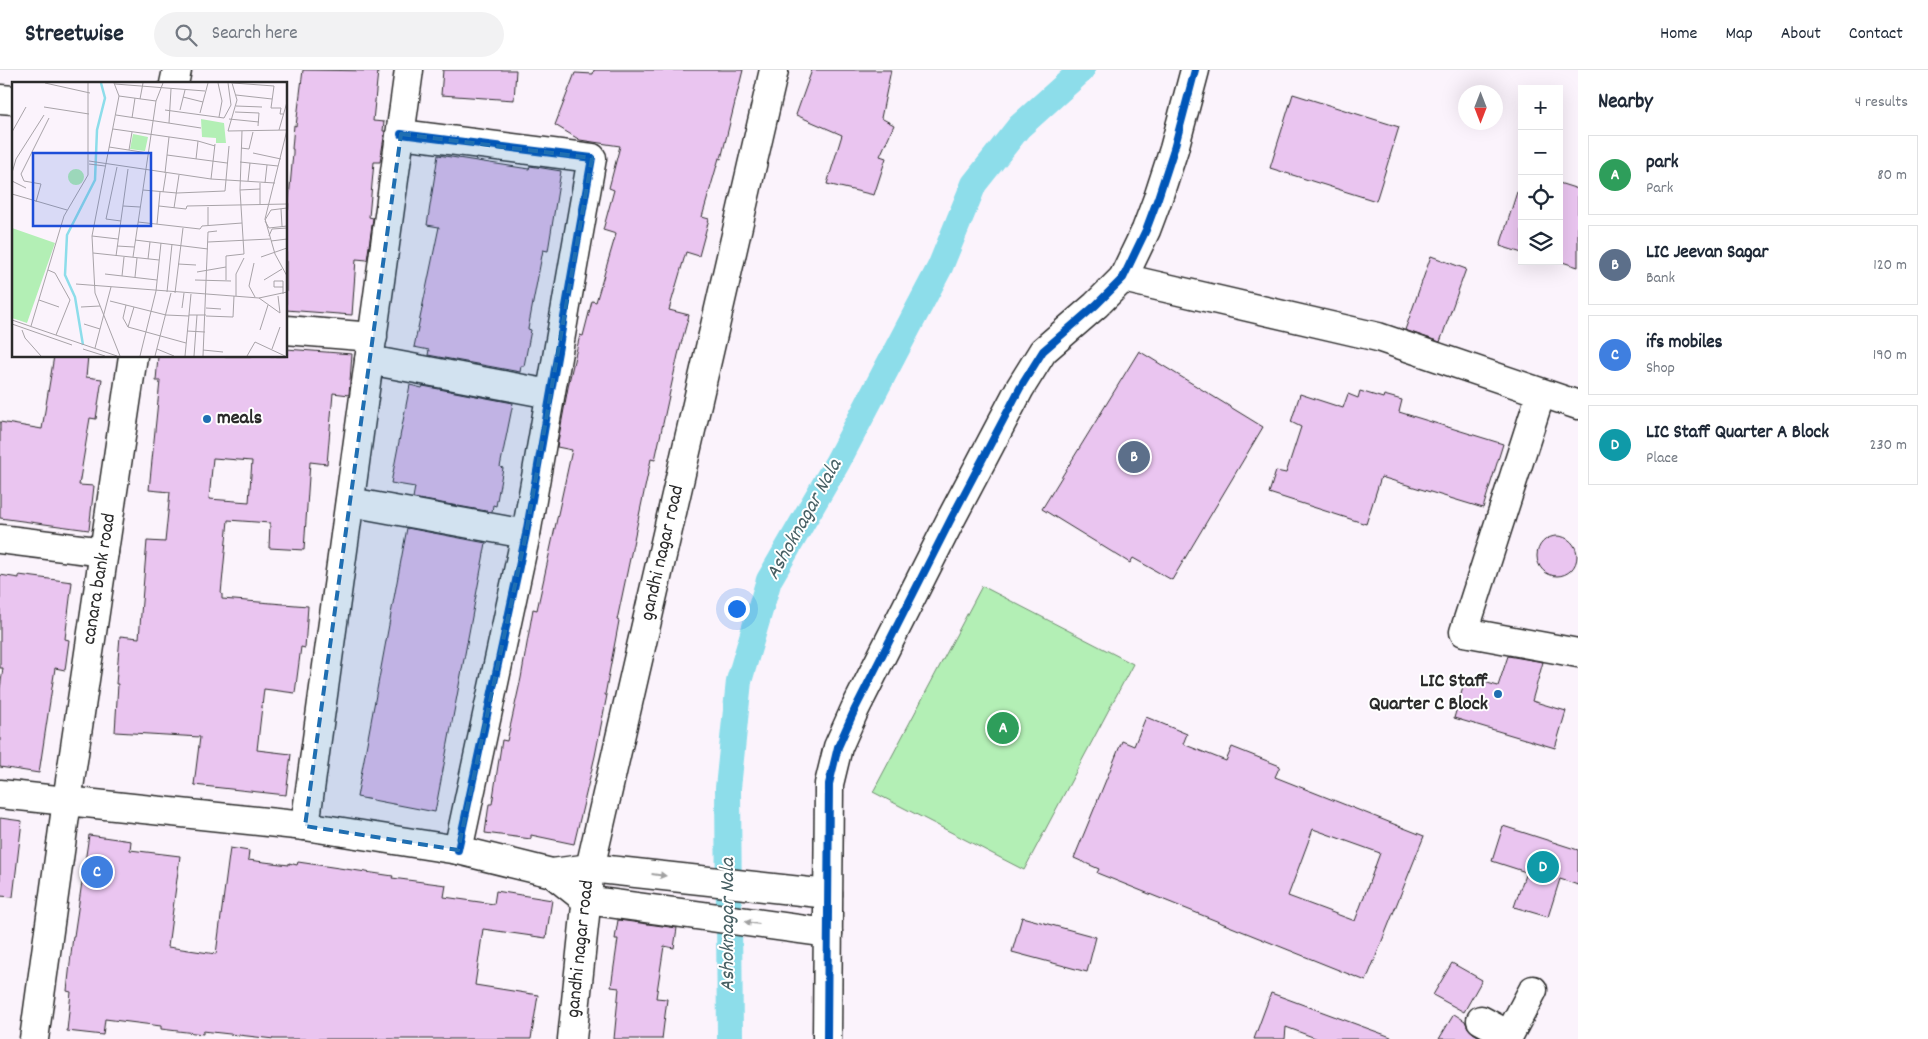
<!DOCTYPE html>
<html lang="en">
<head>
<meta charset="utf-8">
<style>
  :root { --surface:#fff; --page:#f2f2f3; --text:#1f2937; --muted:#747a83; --line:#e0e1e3; --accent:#d93025 }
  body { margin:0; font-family:Dekko,sans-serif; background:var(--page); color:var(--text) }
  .controls { position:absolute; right:15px; top:15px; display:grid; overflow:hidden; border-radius:0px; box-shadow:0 5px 20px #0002 }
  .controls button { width:45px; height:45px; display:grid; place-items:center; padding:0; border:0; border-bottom:1px solid var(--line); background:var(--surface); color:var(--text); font:25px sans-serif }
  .compass { position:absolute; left:1458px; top:15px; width:45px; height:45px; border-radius:50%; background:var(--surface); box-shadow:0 5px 20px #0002; rotate:180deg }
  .you { position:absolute; left:736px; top:538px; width:18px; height:18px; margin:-12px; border:4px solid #fff; border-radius:50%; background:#1a73e8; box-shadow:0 0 0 8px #1a73e833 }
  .badge { display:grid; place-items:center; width:32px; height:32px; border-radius:50%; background:var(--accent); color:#fff; font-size:16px; font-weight:700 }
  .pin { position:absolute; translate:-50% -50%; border:2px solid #fff; box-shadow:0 1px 5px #0006 }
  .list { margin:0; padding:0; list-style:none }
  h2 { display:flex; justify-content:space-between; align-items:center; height:65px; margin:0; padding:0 20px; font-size:21px }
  h2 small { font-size:16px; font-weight:400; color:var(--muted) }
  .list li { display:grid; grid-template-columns:32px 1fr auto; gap:15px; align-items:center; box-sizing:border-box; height:80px; margin:0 10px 10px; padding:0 10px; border:1px solid var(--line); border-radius:0px }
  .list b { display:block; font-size:19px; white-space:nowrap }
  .list p { margin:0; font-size:16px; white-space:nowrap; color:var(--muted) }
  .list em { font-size:16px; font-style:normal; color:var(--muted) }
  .icon { flex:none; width:28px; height:28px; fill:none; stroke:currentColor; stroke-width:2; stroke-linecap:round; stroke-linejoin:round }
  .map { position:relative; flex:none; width:1578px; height:969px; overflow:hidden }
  header { display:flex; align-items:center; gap:30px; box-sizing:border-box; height:70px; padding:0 25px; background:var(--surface); border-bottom:1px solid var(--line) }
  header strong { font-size:24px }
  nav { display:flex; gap:28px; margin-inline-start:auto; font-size:18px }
  .search { width:350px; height:45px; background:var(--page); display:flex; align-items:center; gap:12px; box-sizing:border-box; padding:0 18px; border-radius:28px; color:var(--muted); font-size:19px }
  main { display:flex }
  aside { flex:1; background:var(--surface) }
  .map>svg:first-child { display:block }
  .green { fill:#b3efb5; stroke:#6f8d70 }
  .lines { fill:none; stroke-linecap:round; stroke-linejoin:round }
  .canal { stroke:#8dddea; stroke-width:26 }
  .building { fill:#eac5f0; stroke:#2b2b2b; fill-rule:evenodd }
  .minor-casing { stroke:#2b2b2b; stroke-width:31 }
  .major-casing { stroke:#2b2b2b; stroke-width:31 }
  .minor { stroke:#fff; stroke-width:28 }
  .major { stroke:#fff; stroke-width:28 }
  .cycleway-casing { stroke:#fff; stroke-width:11 }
  .cycleway { stroke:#0057b8; stroke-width:8 }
  .oneway { fill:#a0a0a0 }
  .marked { fill:#1f6fb2; fill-opacity:0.2; stroke:#1f6fb2; stroke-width:4; stroke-dasharray:10 6; stroke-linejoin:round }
  .poi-dot { fill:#1f6fb2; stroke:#fff; stroke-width:2 }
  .labels { text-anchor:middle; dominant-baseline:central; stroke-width:4; stroke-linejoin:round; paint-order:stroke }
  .poi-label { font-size:20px; font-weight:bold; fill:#2b2b2b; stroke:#fff; text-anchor:start }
  .street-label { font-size:20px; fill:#2b2b2b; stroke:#fff }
  .water-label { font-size:21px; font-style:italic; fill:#486064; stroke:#fff }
  .inset-river { fill:none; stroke:#8dddea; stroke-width:2.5 }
  .inset-road { fill:none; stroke:#a8a3a8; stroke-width:1 }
  .view { fill:#1d4ed8; fill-opacity:0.15; stroke:#1d4ed8; stroke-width:2.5 }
  .inset-edge { fill:none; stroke:#2b2b2b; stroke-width:2.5 }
</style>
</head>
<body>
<header>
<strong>Streetwise</strong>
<div class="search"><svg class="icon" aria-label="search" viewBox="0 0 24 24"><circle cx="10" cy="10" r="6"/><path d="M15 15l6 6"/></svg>Search here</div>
<nav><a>Home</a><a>Map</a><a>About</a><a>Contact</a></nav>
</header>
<main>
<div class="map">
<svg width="1578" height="969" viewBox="0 0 1578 969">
  <rect width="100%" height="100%" fill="#fbf3fc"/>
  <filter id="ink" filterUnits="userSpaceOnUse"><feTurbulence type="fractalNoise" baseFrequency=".02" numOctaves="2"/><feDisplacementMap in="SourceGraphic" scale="10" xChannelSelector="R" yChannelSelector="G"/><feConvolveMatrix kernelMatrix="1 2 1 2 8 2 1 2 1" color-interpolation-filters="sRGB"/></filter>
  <g filter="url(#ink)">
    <polygon class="green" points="982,516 1133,594 1024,800 873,722"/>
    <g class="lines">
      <polyline class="canal" points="730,969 728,718 739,611 769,510 837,393 940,197 974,114 1019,57 1082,0"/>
    </g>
    <g class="building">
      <polygon points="303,0 378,1 373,51 384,52 383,61 385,61 380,92 374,92 369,147 373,148 367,190 356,189 352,245 286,240 286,140 288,140 293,83 293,79 292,79 294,55 296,56"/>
      <polygon points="443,0 516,0 514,30 441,25"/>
      <polygon points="594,0 743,0 721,89 719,88 702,147 709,149 699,186 686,182 669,240 689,245 678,285 655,390 651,389 617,550 619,551 605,625 607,625 595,686 574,774 531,765 531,769 485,763 489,734 492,734 502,670 507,671 521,608 533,539 537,540 572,380 557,377 569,312 580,265 583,266 592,231 596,232 616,164 603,160 614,120 609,118 620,76 580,70 555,55 575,3 593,4"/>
      <polygon points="812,0 891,0 881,48 894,55 880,86 886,88 874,125 827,114 842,65 796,45"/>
      <polygon points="1293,24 1399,57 1376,131 1270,98"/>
      <polygon points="438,85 529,99 530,96 561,101 548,181 543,180 528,259 531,260 524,296 521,296 520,302 428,285 429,280 414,277 439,157 427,155"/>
      <polygon points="1559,113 1578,119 1578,197 1559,191"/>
      <polygon points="1517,122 1522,123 1522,183 1500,176"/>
      <polygon points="1431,186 1466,199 1440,272 1405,260"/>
      <path d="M286 279 352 284 349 325 333 323 327 394 310 392 304 480 269 478 270 453 228 450 221 524H222V529L308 536 305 578 301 577 295 623 264 619 257 680 291 684 286 725 194 715 200 667 115 662 118 614H116L120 566 139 568 147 471 165 472 170 422 149 420 160 311H156L158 286H286ZM213 388 252 391 249 432 209 429Z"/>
      <polygon points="1139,281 1263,357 1172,510 1133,488 1130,493 1042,439"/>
      <polygon points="54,286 88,286 86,307 102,309 96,349 90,348 79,415 94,416 89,460 0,448 0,352 42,359"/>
      <polygon points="410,315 422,318 423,316 513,333 500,397 503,398 496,436 493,435 492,442 413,428 415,417 391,413"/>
      <polygon points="1360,321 1383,328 1384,325 1402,330 1399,342 1503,374 1483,438 1381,407 1366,454 1269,423 1276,401 1286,403 1301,357 1291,352 1300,324 1343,338 1348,324 1358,328"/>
      <polygon points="407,458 486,473 435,742 357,727"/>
      <circle cx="1557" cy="486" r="20"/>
      <polygon points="0,505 19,508 19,505 72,512 65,569 69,570 65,600 55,598 39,703 0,697 0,619 3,598 0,598"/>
      <polygon points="1508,586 1543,592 1532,631 1566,641 1555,678 1454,648 1466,607 1498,616"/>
      <path d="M1146 647 1187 664 1183 674 1226 691 1232 677 1280 696 1275 707 1424 766 1366 911 1097 803 1099 799 1074 788 1122 671 1134 676ZM1313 759 1380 783 1355 851 1288 826Z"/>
      <polygon points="0,748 22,751 13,827 0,826"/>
      <polygon points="1503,756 1578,780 1578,815 1560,809 1548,847 1514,837 1526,802 1492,791"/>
      <polygon points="89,765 131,771 130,780 180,786 168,877 216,884 230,778 249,781 248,790 289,795 289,793 297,795 298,792 393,806 392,808 446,815 444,827 494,834 496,821 552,830 546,868 483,859 475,915 538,925 531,969 274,969 203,961 203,964 161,959 161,956 105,949 103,965 67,961 71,922 67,921 73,866 74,866"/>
      <polygon points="1022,847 1096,867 1087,902 1012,882"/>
      <polygon points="618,850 677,858 674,878 664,876 656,928 667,929 662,969 614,969 619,918 611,917 618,869 615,869"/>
      <polygon points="1452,893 1482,910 1464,942 1433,925"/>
      <polygon points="1271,923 1391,967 1391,969 1318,969 1286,957 1285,969 1254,969"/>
      <polygon points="1454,944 1465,951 1468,958 1473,963 1483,969 1439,969"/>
    </g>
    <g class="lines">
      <g class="minor-casing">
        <g id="minor">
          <polyline points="174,14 177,0"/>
          <polyline points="0,29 14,30"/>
          <polyline points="401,64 592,88 526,464 458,780"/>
          <polyline points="1123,208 1378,267 1578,335"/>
          <polyline points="286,260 373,267"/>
          <polyline points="369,290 550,324"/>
          <polyline points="1541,323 1464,562 1578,583"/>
          <polyline points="350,432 526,464"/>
          <polyline points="0,469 104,482"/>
          <polyline points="0,724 305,756 458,780 552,803 590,798 828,824"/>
          <polyline points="305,756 409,0"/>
          <polyline points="552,803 586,830 828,863"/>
          <polyline points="1481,950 1509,965"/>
          <polyline points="34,969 67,731 133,286"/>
          <polyline points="827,969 829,714 838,677 855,639 951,449 1020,318 1043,281 1096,235 1123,208 1146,160 1158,128 1174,79 1195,0"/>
          <polyline points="1507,969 1533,920"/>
        </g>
      </g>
      <g class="major-casing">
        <polyline id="major" points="572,969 590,798 774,0"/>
      </g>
      <use href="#minor" class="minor"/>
      <use href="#major" class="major"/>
      <g class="cycleway-casing">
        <g id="cycleway">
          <polyline points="401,64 592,88 526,464 458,780"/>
          <polyline points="827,969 829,714 838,677 855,639 951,449 1020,318 1043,281 1096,235 1123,208 1146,160 1158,128 1174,79 1195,0"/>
        </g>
      </g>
      <use href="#cycleway" class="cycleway"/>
    </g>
    <defs><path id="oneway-solid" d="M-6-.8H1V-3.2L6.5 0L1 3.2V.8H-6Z" transform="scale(1.25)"/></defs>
    <g class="oneway">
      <use href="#oneway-solid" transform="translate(659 805) rotate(7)"/>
      <use href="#oneway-solid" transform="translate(752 853) rotate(-172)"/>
    </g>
  </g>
  <path class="marked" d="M401 64 592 88 526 464 458 780 305 756Z"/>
  <g class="poi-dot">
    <circle cx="207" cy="349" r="5"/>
    <circle cx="1498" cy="624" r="5"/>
  </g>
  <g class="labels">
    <g class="poi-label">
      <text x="217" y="349">meals</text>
      <text x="1488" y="612" text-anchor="end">LIC Staff<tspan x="1488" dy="23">Quarter C Block</tspan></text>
    </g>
    <g class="street-label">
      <text transform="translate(663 483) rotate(-77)">gandhi nagar road</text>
      <text transform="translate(100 509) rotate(-81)">canara bank road</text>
      <text transform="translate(581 879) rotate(-84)">gandhi nagar road</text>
    </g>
    <g class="water-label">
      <text transform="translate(805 450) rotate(-61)">Ashoknagar Nala</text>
      <text transform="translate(729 855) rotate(-90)">Ashoknagar Nala</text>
    </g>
  </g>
  <g transform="translate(12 12)">
    <rect width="275" height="275" fill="#fbf3fc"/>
    <path d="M189 37 212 41 214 61H204V56L190 55ZM121 52 136 55 133 69 118 67ZM56 95a8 8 0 1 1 16 0a8 8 0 1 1-16 0ZM0 146 43 161 15 241 0 236Z" fill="#b3efb5"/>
    <path class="inset-river" d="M71 263 63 215 53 193 55 153 83 98 85 48 93 16 89 1"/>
    <path class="inset-road" d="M33 1 78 11M102 1 107 14 80 154 83 211 108 274M206 1 210 19 207 35M220 1 225 18 216 49 275 48M221 1 262 4 259 26H269L268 32H271M103 2 193 9M224 13 260 17M107 14 144 19M171 15 191 20M128 17 131 1M224 24 250 25M32 25 77 32M153 28 212 36 219 23 216 1M168 28 173 8M223 30 247 31 246 44M188 31 196 1M104 33 189 46M120 36 123 16M217 37 247 40M157 41 159 7M101 47 186 59 184 77M267 48 275 20M275 48 253 137 263 172 275 194M0 50 14 25M186 59 203 64M97 65 136 71M229 66 237 67 241 50M117 68 120 50M241 71 269 77M155 73 215 81M77 79 199 97 263 101M228 80 266 84M77 82 93 84M105 85 94 137 109 139M0 91 4 77 32 33M153 91 157 55M199 97 203 62M0 99 14 106M236 99 238 81M248 101V122M253 101 255 83M131 108 165 111 213 109 217 64M228 108 248 107M151 110 154 91M0 112 55 128M24 120 29 102 12 99 9 92 37 36M111 124 128 125M147 124 174 127 175 124 275 122M162 126 167 93M269 127 270 144M253 138 259 128 275 126M253 139 257 146 275 144M126 140 188 147 190 144 230 141M145 142 148 110M196 143V125M80 154 106 157M257 154 260 147 275 146M123 158 196 167M259 159 275 157M196 160 258 157M105 164 122 165M81 171 147 178M104 174 116 87M121 175 144 19 151 1M249 175 275 166M136 177 138 160M242 181 237 204 243 215M166 182 184 183M36 188 43 191 58 218 44 253M185 190 214 185M93 192 145 198M110 194 112 175M123 195 125 176M183 198 219 199M214 198V174L232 172 228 108 230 49M252 198 270 187M64 202 247 216 275 210M271 205H262V199H271V212M155 210 160 162M163 211 171 146M224 214V192L232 176M266 214 268 231M247 216 268 231M27 218 47 225M98 219 154 233 177 234M114 223 111 236 116 245 174 261M69 225 88 224M170 226 172 211M194 226 209 227M177 233H194M194 234 221 235 222 214M0 238 105 274M0 242 60 263M72 242 88 247M19 244 52 134 76 93V1M116 245 122 225M10 248 13 256 29 274M248 248 256 223M175 249 193 250M83 266 99 205M71 267 93 274M145 267 162 274M260 267 268 245M191 268 211 270M128 274 144 209 149 161M143 274 159 211M173 274 179 212M182 274 185 233M191 274 196 150 205 149M235 274 243 260 273 274"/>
    <path class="view" d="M21 71H139V144H21Z"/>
    <rect width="275" height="275" class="inset-edge"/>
  </g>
</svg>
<div class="controls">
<button>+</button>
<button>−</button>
<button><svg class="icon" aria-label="locate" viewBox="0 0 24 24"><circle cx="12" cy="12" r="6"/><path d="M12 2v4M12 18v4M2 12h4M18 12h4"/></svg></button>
<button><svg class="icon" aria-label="layers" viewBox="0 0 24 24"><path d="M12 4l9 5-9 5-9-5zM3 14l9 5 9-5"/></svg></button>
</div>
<svg class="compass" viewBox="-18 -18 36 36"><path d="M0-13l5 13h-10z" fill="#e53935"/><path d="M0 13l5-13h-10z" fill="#747a83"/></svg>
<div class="you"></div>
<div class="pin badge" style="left:1003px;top:658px;background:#2e9e5b">A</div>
<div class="pin badge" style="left:1134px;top:387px;background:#5c6f8a">B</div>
<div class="pin badge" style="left:97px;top:802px;background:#3f7fe0">C</div>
<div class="pin badge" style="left:1543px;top:797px;background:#0f9aa8">D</div>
</div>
<aside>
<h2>Nearby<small>4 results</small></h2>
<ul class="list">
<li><span class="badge" style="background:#2e9e5b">A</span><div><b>park</b><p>Park</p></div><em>80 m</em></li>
<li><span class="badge" style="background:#5c6f8a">B</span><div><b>LIC Jeevan Sagar</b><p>Bank</p></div><em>120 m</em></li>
<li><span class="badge" style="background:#3f7fe0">C</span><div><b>ifs mobiles</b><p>Shop</p></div><em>190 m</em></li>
<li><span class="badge" style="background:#0f9aa8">D</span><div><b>LIC Staff Quarter A Block</b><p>Place</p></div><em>230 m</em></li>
</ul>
</aside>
</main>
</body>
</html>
